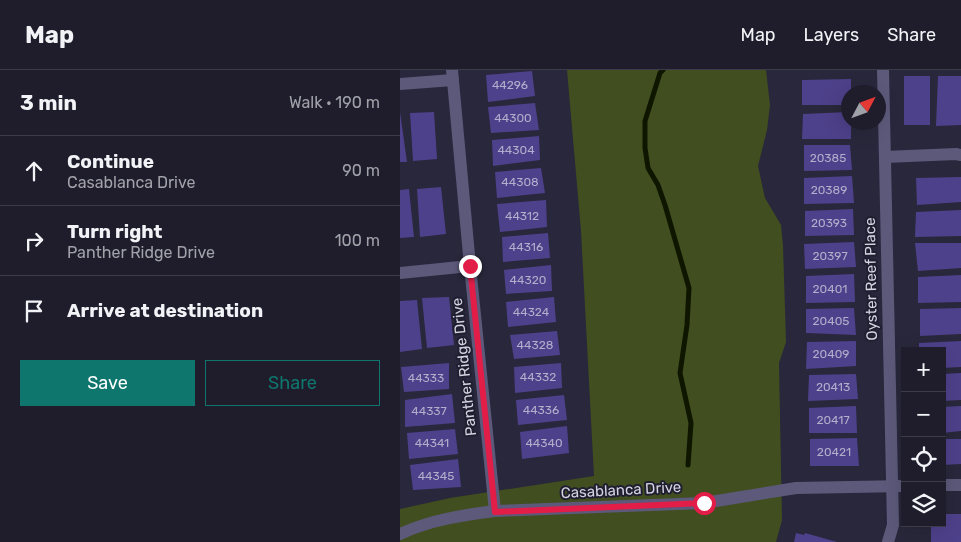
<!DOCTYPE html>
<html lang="en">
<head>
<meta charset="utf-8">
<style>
  :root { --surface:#1f1d2c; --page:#2c2a38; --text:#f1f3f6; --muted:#a1a2a9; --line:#3c3b48; --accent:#0f766e }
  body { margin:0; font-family:Rubik,sans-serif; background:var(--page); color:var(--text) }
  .controls { position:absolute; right:15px; bottom:15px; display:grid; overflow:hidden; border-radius:0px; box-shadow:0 5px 20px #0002 }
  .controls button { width:45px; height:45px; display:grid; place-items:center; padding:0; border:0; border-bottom:1px solid var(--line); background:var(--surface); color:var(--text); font:25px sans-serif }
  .compass { position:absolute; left:441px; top:15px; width:45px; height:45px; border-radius:50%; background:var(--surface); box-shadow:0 5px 20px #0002; rotate:49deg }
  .stop { position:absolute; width:15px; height:15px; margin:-11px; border:4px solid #e11d48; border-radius:50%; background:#fff }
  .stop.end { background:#e11d48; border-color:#fff; box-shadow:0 1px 5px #0008 }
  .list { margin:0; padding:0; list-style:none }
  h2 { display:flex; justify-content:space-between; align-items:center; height:65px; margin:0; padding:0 20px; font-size:21px }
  h2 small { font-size:16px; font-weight:400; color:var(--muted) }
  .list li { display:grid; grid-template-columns:32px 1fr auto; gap:15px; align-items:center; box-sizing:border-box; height:70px; padding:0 20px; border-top:1px solid var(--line) }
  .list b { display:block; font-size:19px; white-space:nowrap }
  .list p { margin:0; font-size:16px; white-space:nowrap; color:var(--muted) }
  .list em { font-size:16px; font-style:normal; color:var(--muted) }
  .actions { display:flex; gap:10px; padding:15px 20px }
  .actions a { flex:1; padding:11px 0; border:1px solid var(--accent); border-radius:0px; text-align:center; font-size:18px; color:var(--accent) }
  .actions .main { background:var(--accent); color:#fff }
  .icon { flex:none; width:28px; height:28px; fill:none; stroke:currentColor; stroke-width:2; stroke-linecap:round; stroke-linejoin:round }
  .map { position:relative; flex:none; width:561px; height:472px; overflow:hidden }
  header { display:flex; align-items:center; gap:30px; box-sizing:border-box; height:70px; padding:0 25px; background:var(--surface); border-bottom:1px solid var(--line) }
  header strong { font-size:24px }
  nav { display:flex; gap:28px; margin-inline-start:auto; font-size:18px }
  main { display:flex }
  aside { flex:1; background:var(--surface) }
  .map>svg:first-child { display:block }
  .green { fill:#414e1f }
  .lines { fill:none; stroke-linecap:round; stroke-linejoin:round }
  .stream { stroke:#0f1600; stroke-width:5 }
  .building { fill:#4e418b }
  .minor { stroke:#5c597a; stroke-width:12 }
  .route { stroke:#e11d48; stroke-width:6 }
  .labels { text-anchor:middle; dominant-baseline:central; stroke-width:4; stroke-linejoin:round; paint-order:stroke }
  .number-label { font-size:12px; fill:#b2aecb }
  .street-label { font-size:15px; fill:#d4d3e0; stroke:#201e31 }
</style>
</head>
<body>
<header>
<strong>Map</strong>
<nav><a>Map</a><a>Layers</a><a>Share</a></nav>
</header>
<main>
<aside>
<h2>3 min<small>Walk · 190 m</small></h2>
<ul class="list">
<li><svg class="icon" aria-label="ahead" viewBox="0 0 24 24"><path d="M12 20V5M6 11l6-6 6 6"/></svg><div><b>Continue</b><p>Casablanca Drive</p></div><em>90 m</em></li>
<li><svg class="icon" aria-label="right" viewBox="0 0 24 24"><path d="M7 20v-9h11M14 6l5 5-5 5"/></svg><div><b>Turn right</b><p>Panther Ridge Drive</p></div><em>100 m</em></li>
<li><svg class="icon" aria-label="arrive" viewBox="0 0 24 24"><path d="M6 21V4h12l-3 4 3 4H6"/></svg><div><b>Arrive at destination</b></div></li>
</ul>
<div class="actions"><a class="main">Save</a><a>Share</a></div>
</aside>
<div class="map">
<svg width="561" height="472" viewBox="0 0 561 472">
  <rect width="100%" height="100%" fill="#29273b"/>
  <polygon class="green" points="167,0 366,0 370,35 367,60 358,96 365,128 381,155 383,176 386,272 379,293 382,450 376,472 0,472 0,439 50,428 194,406 181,161"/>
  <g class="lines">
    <polyline class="stream" points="263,0 260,3 245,51 245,78 248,98 258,115 265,135 289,218 287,255 280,303 291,353 288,395"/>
  </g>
  <g class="building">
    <polygon points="132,1 135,26 88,32 86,5"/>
    <rect x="504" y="6" width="26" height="49"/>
    <polygon points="538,6 561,6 561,55 536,56"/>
    <polygon points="451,9 451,22 448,22 448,35 402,35 402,10"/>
    <polygon points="135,33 139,60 91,63 88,37"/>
    <polygon points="0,42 7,92 0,92"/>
    <polygon points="34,42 37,89 13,91 10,43"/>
    <polygon points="448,42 448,52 451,52 451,69 402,69 403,44"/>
    <polygon points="139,66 140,90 93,96 92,70"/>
    <polygon points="404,75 450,75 452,100 404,101"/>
    <polygon points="141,98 145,123 97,128 95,102"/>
    <polygon points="452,106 454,133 404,134 404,108"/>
    <polygon points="561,107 561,132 517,135 516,108"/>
    <polygon points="41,117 46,164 20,167 17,119"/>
    <polygon points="9,119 14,167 0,168 0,120"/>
    <polygon points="146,130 147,157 100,162 97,134"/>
    <polygon points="453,139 454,165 405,166 405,141"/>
    <polygon points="561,140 561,166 515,167 516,142"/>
    <polygon points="148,163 150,188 103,192 102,167"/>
    <polygon points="454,172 456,197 405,199 404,174"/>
    <polygon points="515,173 561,173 561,198 518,201"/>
    <polygon points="151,195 152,221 106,224 104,200"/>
    <polygon points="454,204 455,232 406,233 406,206"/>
    <polygon points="561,205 561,232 518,233 518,207"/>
    <polygon points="49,227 54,275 27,278 22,228"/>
    <polygon points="154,227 156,252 108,257 106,232"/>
    <polygon points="17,230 22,279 0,282 0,231"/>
    <polygon points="454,238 456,265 406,263 406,239"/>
    <polygon points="561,238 561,264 520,266 520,239"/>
    <polygon points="157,261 160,285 114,289 110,265"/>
    <polygon points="456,271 456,296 406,299 407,272"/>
    <polygon points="561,271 561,297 542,298 542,281 519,281 519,273"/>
    <polygon points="49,293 49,319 4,322 1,297"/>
    <polygon points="161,293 162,318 115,323 114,297"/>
    <polygon points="561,303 561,330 542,331 542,304"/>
    <polygon points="456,304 458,329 408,331 409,305"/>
    <polygon points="52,324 55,353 5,357 5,330"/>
    <polygon points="164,325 167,350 118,355 116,330"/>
    <polygon points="456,336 457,363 409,363 409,338"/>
    <polygon points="561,336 561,361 542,363 542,337"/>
    <polygon points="167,356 169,383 122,389 120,362"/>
    <polygon points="55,359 58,384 9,389 7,363"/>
    <polygon points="457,368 459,396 410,396 410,369"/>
    <polygon points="542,369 561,369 561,394 542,395"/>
    <polygon points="58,389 61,417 13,420 10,395"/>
    <polygon points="542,444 561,444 561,472 531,472 531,457 538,457 538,453 542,453"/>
    <polygon points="396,463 404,465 405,463 437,472 394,472"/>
  </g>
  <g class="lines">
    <g class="minor">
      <polyline points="52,0 70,196 95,441"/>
      <polyline points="483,0 493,455 488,472"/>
      <polyline points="0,14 53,10"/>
      <polyline points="485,87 556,84 561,85"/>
      <polyline points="0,203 70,196"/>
      <polyline points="542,415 561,415"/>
      <path d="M0 464C30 450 63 445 95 441L304 433 396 418 505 416"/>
    </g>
  </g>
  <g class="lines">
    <polyline class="route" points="70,196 95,442 304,433"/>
  </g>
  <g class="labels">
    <g class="number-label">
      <text x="110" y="15">44296</text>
      <text x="113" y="48">44300</text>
      <text x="116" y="80">44304</text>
      <text x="428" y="88">20385</text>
      <text x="120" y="112">44308</text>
      <text x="429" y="120">20389</text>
      <text x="122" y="146">44312</text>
      <text x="429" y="153">20393</text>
      <text x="126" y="177">44316</text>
      <text x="430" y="186">20397</text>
      <text x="128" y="210">44320</text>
      <text x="430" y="219">20401</text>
      <text x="131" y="242">44324</text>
      <text x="431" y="251">20405</text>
      <text x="135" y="275">44328</text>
      <text x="431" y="284">20409</text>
      <text x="138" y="307">44332</text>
      <text x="26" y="308">44333</text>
      <text x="433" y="317">20413</text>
      <text x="141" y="340">44336</text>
      <text x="29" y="341">44337</text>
      <text x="433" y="350">20417</text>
      <text x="32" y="373">44341</text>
      <text x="144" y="373">44340</text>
      <text x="434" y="382">20421</text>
      <text x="36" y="406">44345</text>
    </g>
    <g class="street-label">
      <text transform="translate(471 209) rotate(-91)">Oyster Reef Place</text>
      <text transform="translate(64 297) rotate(-96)">Panther Ridge Drive</text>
      <text transform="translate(221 420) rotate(-3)">Casablanca Drive</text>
    </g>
  </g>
</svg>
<div class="controls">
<button>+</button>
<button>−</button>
<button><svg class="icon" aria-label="locate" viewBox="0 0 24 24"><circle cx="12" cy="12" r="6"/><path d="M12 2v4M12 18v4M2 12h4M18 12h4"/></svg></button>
<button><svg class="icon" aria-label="layers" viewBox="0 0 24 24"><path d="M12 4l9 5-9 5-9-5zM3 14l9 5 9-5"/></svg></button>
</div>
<svg class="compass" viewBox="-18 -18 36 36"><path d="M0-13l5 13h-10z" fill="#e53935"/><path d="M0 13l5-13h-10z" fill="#a1a2a9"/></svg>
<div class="stop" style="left:304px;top:433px"></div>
<div class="stop end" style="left:70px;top:196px"></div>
</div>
</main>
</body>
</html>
